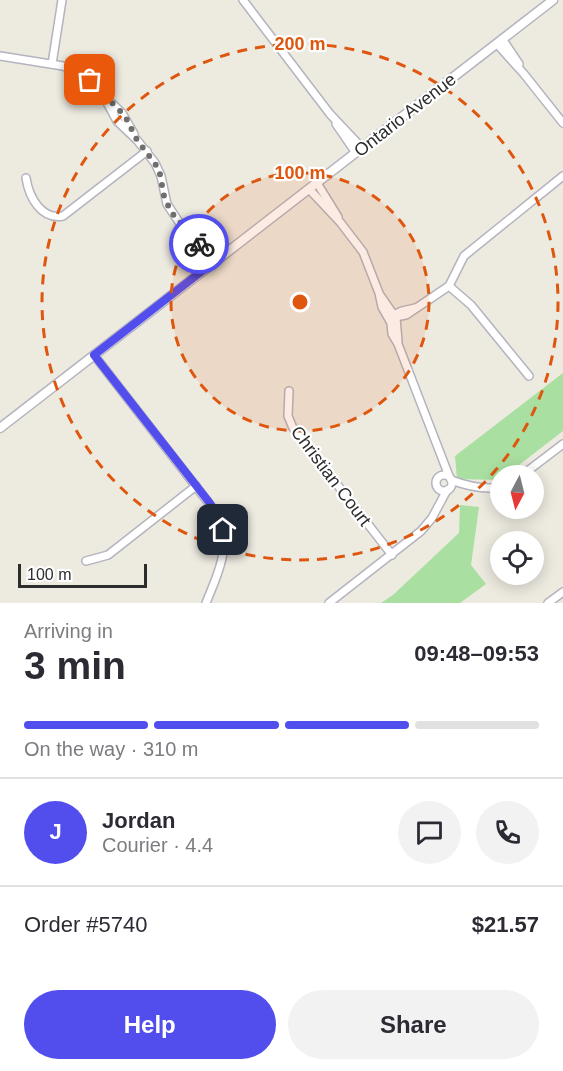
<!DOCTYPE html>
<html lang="en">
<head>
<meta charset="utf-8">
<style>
  :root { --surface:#fff; --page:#f2f2f3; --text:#2b2b33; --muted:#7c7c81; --line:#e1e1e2; --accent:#524ded }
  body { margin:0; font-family:Helvetica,sans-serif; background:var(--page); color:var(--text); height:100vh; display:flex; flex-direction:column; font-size:22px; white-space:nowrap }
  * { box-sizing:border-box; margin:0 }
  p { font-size:20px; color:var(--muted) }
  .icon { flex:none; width:33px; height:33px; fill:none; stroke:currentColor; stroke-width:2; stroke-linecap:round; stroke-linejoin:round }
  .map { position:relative; height:603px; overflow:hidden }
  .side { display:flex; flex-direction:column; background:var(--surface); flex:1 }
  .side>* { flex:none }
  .needle { width:39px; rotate:187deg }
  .controls { position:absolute; left:490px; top:465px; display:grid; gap:12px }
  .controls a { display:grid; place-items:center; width:54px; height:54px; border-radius:50%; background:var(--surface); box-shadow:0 3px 15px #0003; font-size:30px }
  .scale { position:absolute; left:18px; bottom:15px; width:129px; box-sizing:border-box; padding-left:6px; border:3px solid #2d2d2d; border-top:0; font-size:16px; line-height:21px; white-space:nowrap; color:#2d2d2d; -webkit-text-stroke:4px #fff; paint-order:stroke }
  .pin { position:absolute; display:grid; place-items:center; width:51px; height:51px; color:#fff; margin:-26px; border-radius:12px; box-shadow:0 3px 9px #0006 }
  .courier { position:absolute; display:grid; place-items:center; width:60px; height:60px; margin:-30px; border:4px solid #524ded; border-radius:50%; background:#fff; color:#222; box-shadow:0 2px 8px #0007 }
  .overview em { font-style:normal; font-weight:700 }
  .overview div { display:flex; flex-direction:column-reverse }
  .overview { display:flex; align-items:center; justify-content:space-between; height:102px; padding:0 24px }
  h1 { font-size:39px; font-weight:700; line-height:45px }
  .bar { display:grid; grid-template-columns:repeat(4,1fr); gap:9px 6px; align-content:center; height:72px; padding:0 24px }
  .bar i { height:8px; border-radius:4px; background:var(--line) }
  .bar .active { background:var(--accent) }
  .bar p { grid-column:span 4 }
  .line { display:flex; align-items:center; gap:15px; padding:0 24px; border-top:2px solid var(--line) }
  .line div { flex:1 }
  .round { display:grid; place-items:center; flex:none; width:63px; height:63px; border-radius:32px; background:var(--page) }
  .cta { display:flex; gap:12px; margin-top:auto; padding:12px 24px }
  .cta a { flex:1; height:69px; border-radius:36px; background:var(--accent); color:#fff; font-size:24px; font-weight:700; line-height:69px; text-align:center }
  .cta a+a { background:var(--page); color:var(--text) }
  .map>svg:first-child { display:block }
  .green { fill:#a9dfa1 }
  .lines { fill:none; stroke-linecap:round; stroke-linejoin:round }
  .minor-casing { stroke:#b4b3bf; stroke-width:10 }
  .tertiary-casing { stroke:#b4b3bf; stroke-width:11 }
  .minor { stroke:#fff; stroke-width:7 }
  .tertiary { stroke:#fff; stroke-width:8 }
  .done { stroke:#706f6c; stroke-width:6; stroke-dasharray:0 10.8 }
  .route { stroke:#524ded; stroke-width:8 }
  .ring { fill:none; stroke:#df570e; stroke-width:3; stroke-dasharray:10 8 }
  .labels { text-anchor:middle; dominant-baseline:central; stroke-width:4.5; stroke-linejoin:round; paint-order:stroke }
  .street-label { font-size:18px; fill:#2d2d2d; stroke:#fff }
  .centre { fill:#df570e; stroke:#fff; stroke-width:3 }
  .ring-label { font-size:18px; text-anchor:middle; font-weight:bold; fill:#df570e; stroke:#fff; stroke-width:4.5; stroke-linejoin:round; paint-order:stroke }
</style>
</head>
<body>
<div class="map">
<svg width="563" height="603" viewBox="0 0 563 603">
  <rect width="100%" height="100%" fill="#edeae0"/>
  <g class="green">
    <path d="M563,373V431L506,475L501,476L500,480L457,479L455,456Z"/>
    <path d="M460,505L479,507L471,565L486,584L460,603H381L393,595L459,533Z"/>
  </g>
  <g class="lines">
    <g class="minor-casing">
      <g id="minor">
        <path d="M243,0L330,114L362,148"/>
        <path d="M503,40L519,64"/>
        <path d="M497,44L524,74L563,123"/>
        <path d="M0,56L63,66L83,75L122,113L134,134"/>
        <path d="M52,64L62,0"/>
        <path d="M104,97L117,121L137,140L155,163L161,176L167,204L208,266"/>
        <path d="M336,124L356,153"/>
        <path d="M26,178C29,197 41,220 63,216L147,151"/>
        <path d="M317,183L338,217"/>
        <path d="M309,189L340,222L363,252L379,293L382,307L391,323L392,334L398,344L449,476"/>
        <path d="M192,236L215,261"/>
        <path d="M449,286L464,256L563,176"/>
        <path d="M380,295L396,318L398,341"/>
        <path d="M391,316L402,311L415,308"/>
        <path d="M389,318L406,315L449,286L471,305L529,376"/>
        <path d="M94,355L215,511C232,548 220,568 206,603"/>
        <path d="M289,391L288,416L293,428L392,555"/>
        <circle cx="444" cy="483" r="8"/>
        <path d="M521,476L563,444"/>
        <path d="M451,480C467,486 484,490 501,487"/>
        <path d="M86,561L108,555L196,486"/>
        <path d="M329,603L421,531L432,518L447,490"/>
        <path d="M548,603L563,592"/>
      </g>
    </g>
    <g class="tertiary-casing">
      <path id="tertiary" d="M0,428L553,0"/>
    </g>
    <use href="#minor" class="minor"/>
    <use href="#tertiary" class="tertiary"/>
  </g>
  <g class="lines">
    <path class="done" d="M90,80L125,116L137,140L159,169L164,196L171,212L199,244"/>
    <path class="route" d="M199,244L215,261L94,355L209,502L215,511L223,530"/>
  </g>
  <circle cx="300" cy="302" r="129" fill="#df570e" fill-opacity=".12"/>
  <g class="ring">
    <circle cx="300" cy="302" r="129"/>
    <circle cx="300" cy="302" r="258"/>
  </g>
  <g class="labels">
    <g class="street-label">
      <text transform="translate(405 115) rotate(-38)">Ontario Avenue</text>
      <text transform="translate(331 476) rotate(53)">Christian Court</text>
    </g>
  </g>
  <circle cx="300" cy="302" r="9" class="centre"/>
  <g class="ring-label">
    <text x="300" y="50">200 m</text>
    <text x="300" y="179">100 m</text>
  </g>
</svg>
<div class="controls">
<a><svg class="needle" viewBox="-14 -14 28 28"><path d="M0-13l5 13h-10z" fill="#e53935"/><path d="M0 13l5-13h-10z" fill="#7c7c81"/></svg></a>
<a><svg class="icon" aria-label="locate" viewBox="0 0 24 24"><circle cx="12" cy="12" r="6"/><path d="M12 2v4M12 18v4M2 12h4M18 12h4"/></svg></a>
</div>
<div class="scale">100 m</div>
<div class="pin" style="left:90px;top:80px;background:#ea580c"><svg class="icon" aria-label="bag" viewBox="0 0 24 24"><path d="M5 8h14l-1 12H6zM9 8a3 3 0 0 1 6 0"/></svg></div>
<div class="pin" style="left:223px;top:530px;background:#1f2937"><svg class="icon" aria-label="home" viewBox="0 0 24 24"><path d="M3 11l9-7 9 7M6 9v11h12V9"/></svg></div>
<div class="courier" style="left:199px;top:244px"><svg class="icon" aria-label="bike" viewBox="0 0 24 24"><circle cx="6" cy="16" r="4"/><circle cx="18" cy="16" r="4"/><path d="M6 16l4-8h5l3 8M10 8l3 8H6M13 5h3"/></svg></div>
</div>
<section class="side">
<div class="overview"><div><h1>3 min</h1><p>Arriving in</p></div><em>09:48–09:53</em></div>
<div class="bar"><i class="active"></i><i class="active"></i><i class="active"></i><i></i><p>On the way · 310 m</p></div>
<div class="line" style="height:108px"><b class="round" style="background:var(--accent);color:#fff">J</b><div><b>Jordan</b><p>Courier · 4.4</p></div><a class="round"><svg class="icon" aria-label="chat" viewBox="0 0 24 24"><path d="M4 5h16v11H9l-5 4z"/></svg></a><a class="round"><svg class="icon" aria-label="phone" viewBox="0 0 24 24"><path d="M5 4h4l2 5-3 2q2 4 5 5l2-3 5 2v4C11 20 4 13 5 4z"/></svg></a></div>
<div class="line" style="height:78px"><div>Order #5740</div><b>$21.57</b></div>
<div class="cta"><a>Help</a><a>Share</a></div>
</section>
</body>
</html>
